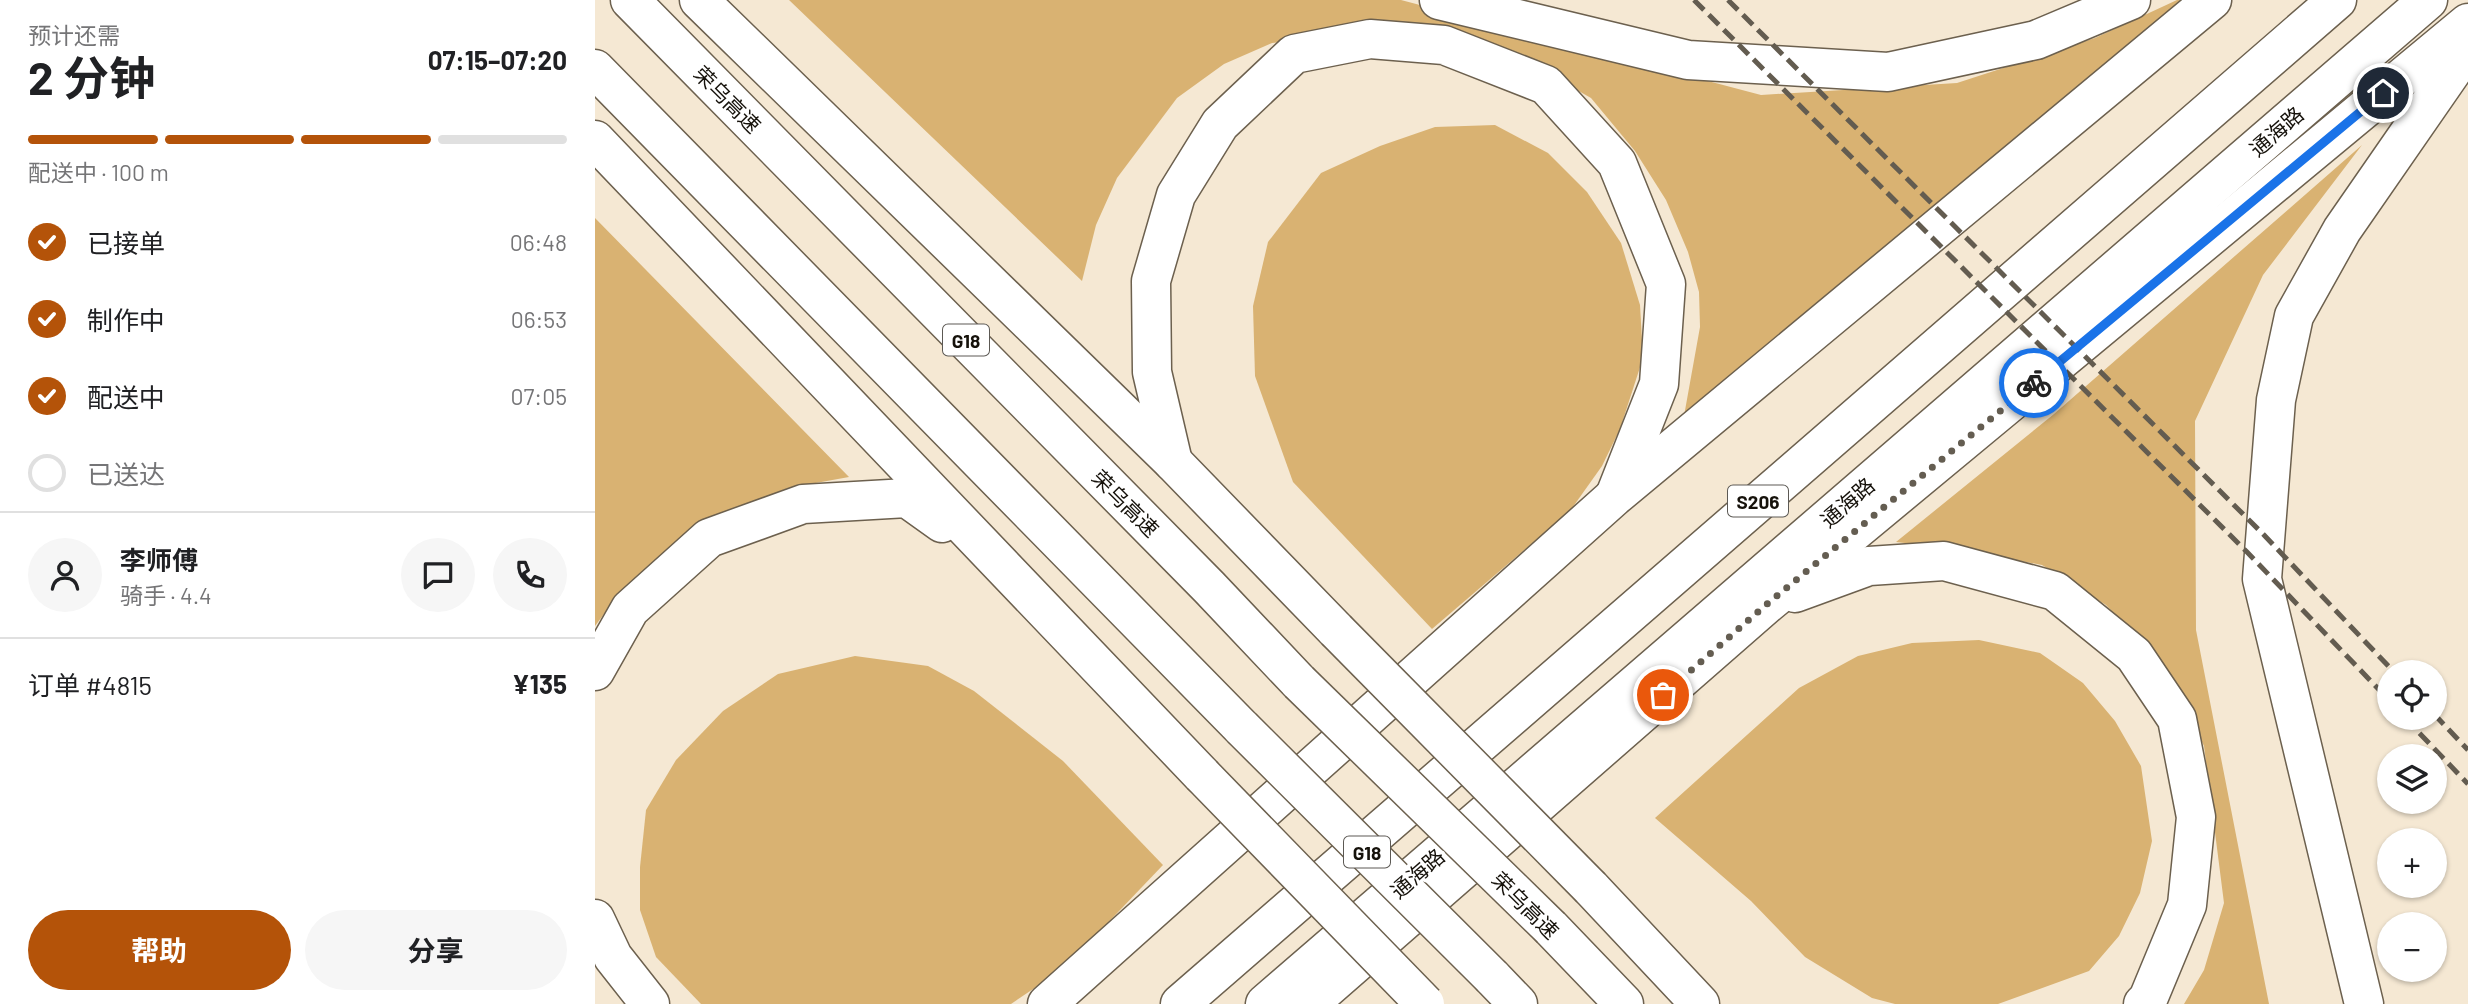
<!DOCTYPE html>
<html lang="zh">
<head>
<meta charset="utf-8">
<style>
  :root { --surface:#fff; --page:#f6f6f6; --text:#202124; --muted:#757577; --line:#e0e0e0; --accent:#b45309 }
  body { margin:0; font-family:Barlow,"Noto Sans SC",sans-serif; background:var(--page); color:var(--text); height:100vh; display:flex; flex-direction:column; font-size:26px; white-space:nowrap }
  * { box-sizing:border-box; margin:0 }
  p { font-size:23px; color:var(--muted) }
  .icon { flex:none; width:38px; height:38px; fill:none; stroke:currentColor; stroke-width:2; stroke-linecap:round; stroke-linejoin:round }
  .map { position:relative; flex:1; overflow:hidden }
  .drawer { display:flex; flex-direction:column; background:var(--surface); width:595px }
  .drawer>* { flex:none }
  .tools { position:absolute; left:1782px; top:660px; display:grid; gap:14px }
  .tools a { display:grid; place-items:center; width:70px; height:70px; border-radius:50%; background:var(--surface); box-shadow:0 2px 5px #0004; font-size:35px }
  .pin { position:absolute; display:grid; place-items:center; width:60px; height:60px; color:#fff; margin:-30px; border:4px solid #fff; border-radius:50%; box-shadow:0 2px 7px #0007 }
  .courier { position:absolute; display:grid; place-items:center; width:70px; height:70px; margin:-35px; border:5px solid #1a73e8; border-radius:50%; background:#fff; color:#222; box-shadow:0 2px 9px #0007 }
  .headline em { font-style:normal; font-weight:700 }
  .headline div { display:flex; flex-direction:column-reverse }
  .headline { display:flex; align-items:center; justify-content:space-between; height:119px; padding:0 28px }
  h1 { font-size:46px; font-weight:700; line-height:52px }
  .bar { display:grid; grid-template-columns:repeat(4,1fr); gap:10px 7px; align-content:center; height:84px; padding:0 28px }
  .bar i { height:9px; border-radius:5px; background:var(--line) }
  .bar .active { background:var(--accent) }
  .bar p { grid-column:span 4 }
  .line { display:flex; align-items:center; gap:18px; padding:0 28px; border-top:2px solid var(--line) }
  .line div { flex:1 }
  .round { display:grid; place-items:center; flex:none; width:74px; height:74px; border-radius:37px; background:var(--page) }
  ol { padding:0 28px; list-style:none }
  li { display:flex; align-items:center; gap:21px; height:77px }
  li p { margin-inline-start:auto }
  li .icon { padding:7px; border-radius:50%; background:var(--accent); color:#fff; stroke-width:4 }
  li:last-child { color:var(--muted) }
  li i { width:38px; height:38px; border:4px solid var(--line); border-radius:50% }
  .cta { display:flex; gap:14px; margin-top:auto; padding:14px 28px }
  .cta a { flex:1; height:80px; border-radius:42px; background:var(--accent); color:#fff; font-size:28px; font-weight:700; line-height:80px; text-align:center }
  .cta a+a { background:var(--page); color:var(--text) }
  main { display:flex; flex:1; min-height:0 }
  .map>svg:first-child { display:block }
  .forest { fill:#d9b272 }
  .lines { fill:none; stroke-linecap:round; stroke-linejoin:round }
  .major-casing { stroke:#6c604e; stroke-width:41 }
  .highway-casing { stroke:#6c604e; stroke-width:41 }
  .major { stroke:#fff; stroke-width:38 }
  .highway { stroke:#fff; stroke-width:38 }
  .rail { stroke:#635c50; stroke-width:5; stroke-dasharray:14 7; stroke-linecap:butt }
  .highway-bridge-casing { stroke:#6c604e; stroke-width:41; stroke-linecap:butt }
  .highway-bridge { stroke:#fff; stroke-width:38 }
  .done { stroke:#645d51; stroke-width:7; stroke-dasharray:0 12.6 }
  .route { stroke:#1a73e8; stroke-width:9 }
  .labels { text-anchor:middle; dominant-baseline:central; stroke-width:7; stroke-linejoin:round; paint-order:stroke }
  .shield { fill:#fff; stroke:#5c5954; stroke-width:2 }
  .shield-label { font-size:19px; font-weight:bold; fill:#16120b }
  .street-label { font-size:21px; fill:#16120b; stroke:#fff }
</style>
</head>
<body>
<main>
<section class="drawer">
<div class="headline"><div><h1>2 分钟</h1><p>预计还需</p></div><em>07:15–07:20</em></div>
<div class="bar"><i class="active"></i><i class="active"></i><i class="active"></i><i></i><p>配送中 · 100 m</p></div>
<ol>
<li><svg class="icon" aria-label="check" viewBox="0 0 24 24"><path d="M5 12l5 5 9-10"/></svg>已接单<p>06:48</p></li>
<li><svg class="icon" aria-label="check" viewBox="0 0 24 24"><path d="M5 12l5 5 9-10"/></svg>制作中<p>06:53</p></li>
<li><svg class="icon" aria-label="check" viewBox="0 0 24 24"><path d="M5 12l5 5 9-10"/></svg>配送中<p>07:05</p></li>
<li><i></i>已送达</li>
</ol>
<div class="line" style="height:126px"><a class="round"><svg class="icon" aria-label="person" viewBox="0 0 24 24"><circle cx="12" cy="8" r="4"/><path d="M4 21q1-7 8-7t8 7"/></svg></a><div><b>李师傅</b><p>骑手 · 4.4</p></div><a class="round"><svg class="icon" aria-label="chat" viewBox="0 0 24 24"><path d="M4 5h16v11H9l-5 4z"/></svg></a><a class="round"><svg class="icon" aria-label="phone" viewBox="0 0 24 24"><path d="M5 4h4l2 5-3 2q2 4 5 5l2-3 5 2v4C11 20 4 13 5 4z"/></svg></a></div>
<div class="line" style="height:91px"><div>订单 #4815</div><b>¥135</b></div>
<div class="cta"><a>帮助</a><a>分享</a></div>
</section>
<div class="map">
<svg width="1873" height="1004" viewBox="0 0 1873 1004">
  <rect width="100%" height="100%" fill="#f5e8d3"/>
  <g class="forest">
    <path d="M194,0H806L1166,95L1362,83L1500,38L1582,0H1589L1089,416L1105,327L1104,292L1093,252L1071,200L1040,151L996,98L952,73L798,30L677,43L629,64L582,98L522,178L501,225L487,281Z"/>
    <path d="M900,125L953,153L992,192L1026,243L1045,305L1048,358L1025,429L1007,466L975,511L837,629L698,482L660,376L658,306L673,242L726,173L785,146L840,127Z"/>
    <path d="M1767,145L1668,275L1600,421L1601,630L1674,1004H1589L1609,970L1629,903L1609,746L1572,670L1511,605L1447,565L1363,549L1301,542L1459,414Z"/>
    <path d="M0,218L254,477L193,488L134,512L24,594L0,626Z"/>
    <path d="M1384,640L1445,653L1488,683L1520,721L1546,766L1557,841L1545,893L1524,936L1494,971L1403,1004H1300L1277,998L1210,957L1156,901L1060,818L1204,688L1263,656L1317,643Z"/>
    <path d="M260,656L333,666L379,691L468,761L568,865L505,931L453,979L416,1004H106L61,957L45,910V867L51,810L81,760L128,711L183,674Z"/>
  </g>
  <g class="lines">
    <g class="major-casing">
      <g id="major">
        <path d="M585,1004L1742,0"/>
        <path d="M670,1004L1833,0"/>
      </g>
    </g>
    <g class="highway-casing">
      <g id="highway">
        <path d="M35,0L614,587L704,682"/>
        <path d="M104,0L578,462L741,630"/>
        <path d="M844,0L1093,60L1293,72L1441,40L1536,0"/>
        <path d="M0,69L647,728"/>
        <path d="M0,140L607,775"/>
        <path d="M578,462L557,372L556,281L581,195L625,124L699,54L775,39L849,45L951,85L1022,163L1071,284L1064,384L1021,493"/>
        <path d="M1200,593L1274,566L1349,561L1460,591L1539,655L1582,719L1601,817L1592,905L1553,999L1548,1004"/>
        <path d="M0,671L35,609L114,538L208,504L312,498L347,523"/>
        <path d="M996,888L1105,1004"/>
        <path d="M0,919L18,957L55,1004"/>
        <path d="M956,928L1029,1004"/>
        <path d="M897,977L923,1004"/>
        <path d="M452,1004L1019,497L1617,0"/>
        <path d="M714,1004L1172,604L1873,23"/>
        <path d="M1769,1004L1667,579L1681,400L1699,316L1747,230L1873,48"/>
      </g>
    </g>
    <use href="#major" class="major"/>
    <use href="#highway" class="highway"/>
    <g class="rail">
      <path d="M1099,0L1652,552L1794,700"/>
      <path d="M1133,0L1669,535L1799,672"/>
      <path d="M1839,714L1873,750"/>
      <path d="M1810,718L1873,784"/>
    </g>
    <g class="highway-bridge-casing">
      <g id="highway-bridge">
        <path d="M741,630L996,888"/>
        <path d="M704,682L956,928"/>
        <path d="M647,728L897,977"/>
        <path d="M607,775L830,1004"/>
      </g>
    </g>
    <use href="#highway-bridge" class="highway-bridge"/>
  </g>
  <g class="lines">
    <path class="done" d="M1068,695L1172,604L1439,383"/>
    <path class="route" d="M1439,383L1788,93"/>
  </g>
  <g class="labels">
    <g class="shield">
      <rect x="348" y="324.5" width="46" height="31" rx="5"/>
      <rect x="1133" y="485.5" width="60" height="31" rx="5"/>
      <rect x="749" y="836.5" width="46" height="31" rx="5"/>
    </g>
    <g class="shield-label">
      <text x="371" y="340">G18</text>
      <text x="1163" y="501">S206</text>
      <text x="772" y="852">G18</text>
    </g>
    <g class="street-label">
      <text transform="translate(133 99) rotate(45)">荣乌高速</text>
      <text transform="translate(1681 131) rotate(-41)">通海路</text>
      <text transform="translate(1252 502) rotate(-41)">通海路</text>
      <text transform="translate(531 503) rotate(45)">荣乌高速</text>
      <text transform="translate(822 873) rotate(-41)">通海路</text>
      <text transform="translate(931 905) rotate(45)">荣乌高速</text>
    </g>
  </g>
</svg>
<div class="tools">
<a><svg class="icon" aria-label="locate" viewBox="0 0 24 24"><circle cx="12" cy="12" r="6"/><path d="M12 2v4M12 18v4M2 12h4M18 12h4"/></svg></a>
<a><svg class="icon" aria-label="layers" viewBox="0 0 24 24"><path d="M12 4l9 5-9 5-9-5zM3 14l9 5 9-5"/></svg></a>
<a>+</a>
<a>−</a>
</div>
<div class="pin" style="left:1068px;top:695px;background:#ea580c"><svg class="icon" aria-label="bag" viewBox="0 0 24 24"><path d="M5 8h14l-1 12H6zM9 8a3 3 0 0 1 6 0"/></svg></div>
<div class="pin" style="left:1788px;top:93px;background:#1f2937"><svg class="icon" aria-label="home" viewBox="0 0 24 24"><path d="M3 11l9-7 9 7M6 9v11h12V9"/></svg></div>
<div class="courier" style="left:1439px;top:383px"><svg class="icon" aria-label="bike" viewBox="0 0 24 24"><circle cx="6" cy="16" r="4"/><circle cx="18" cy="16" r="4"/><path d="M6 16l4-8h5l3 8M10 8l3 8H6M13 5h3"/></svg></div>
</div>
</main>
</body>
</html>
